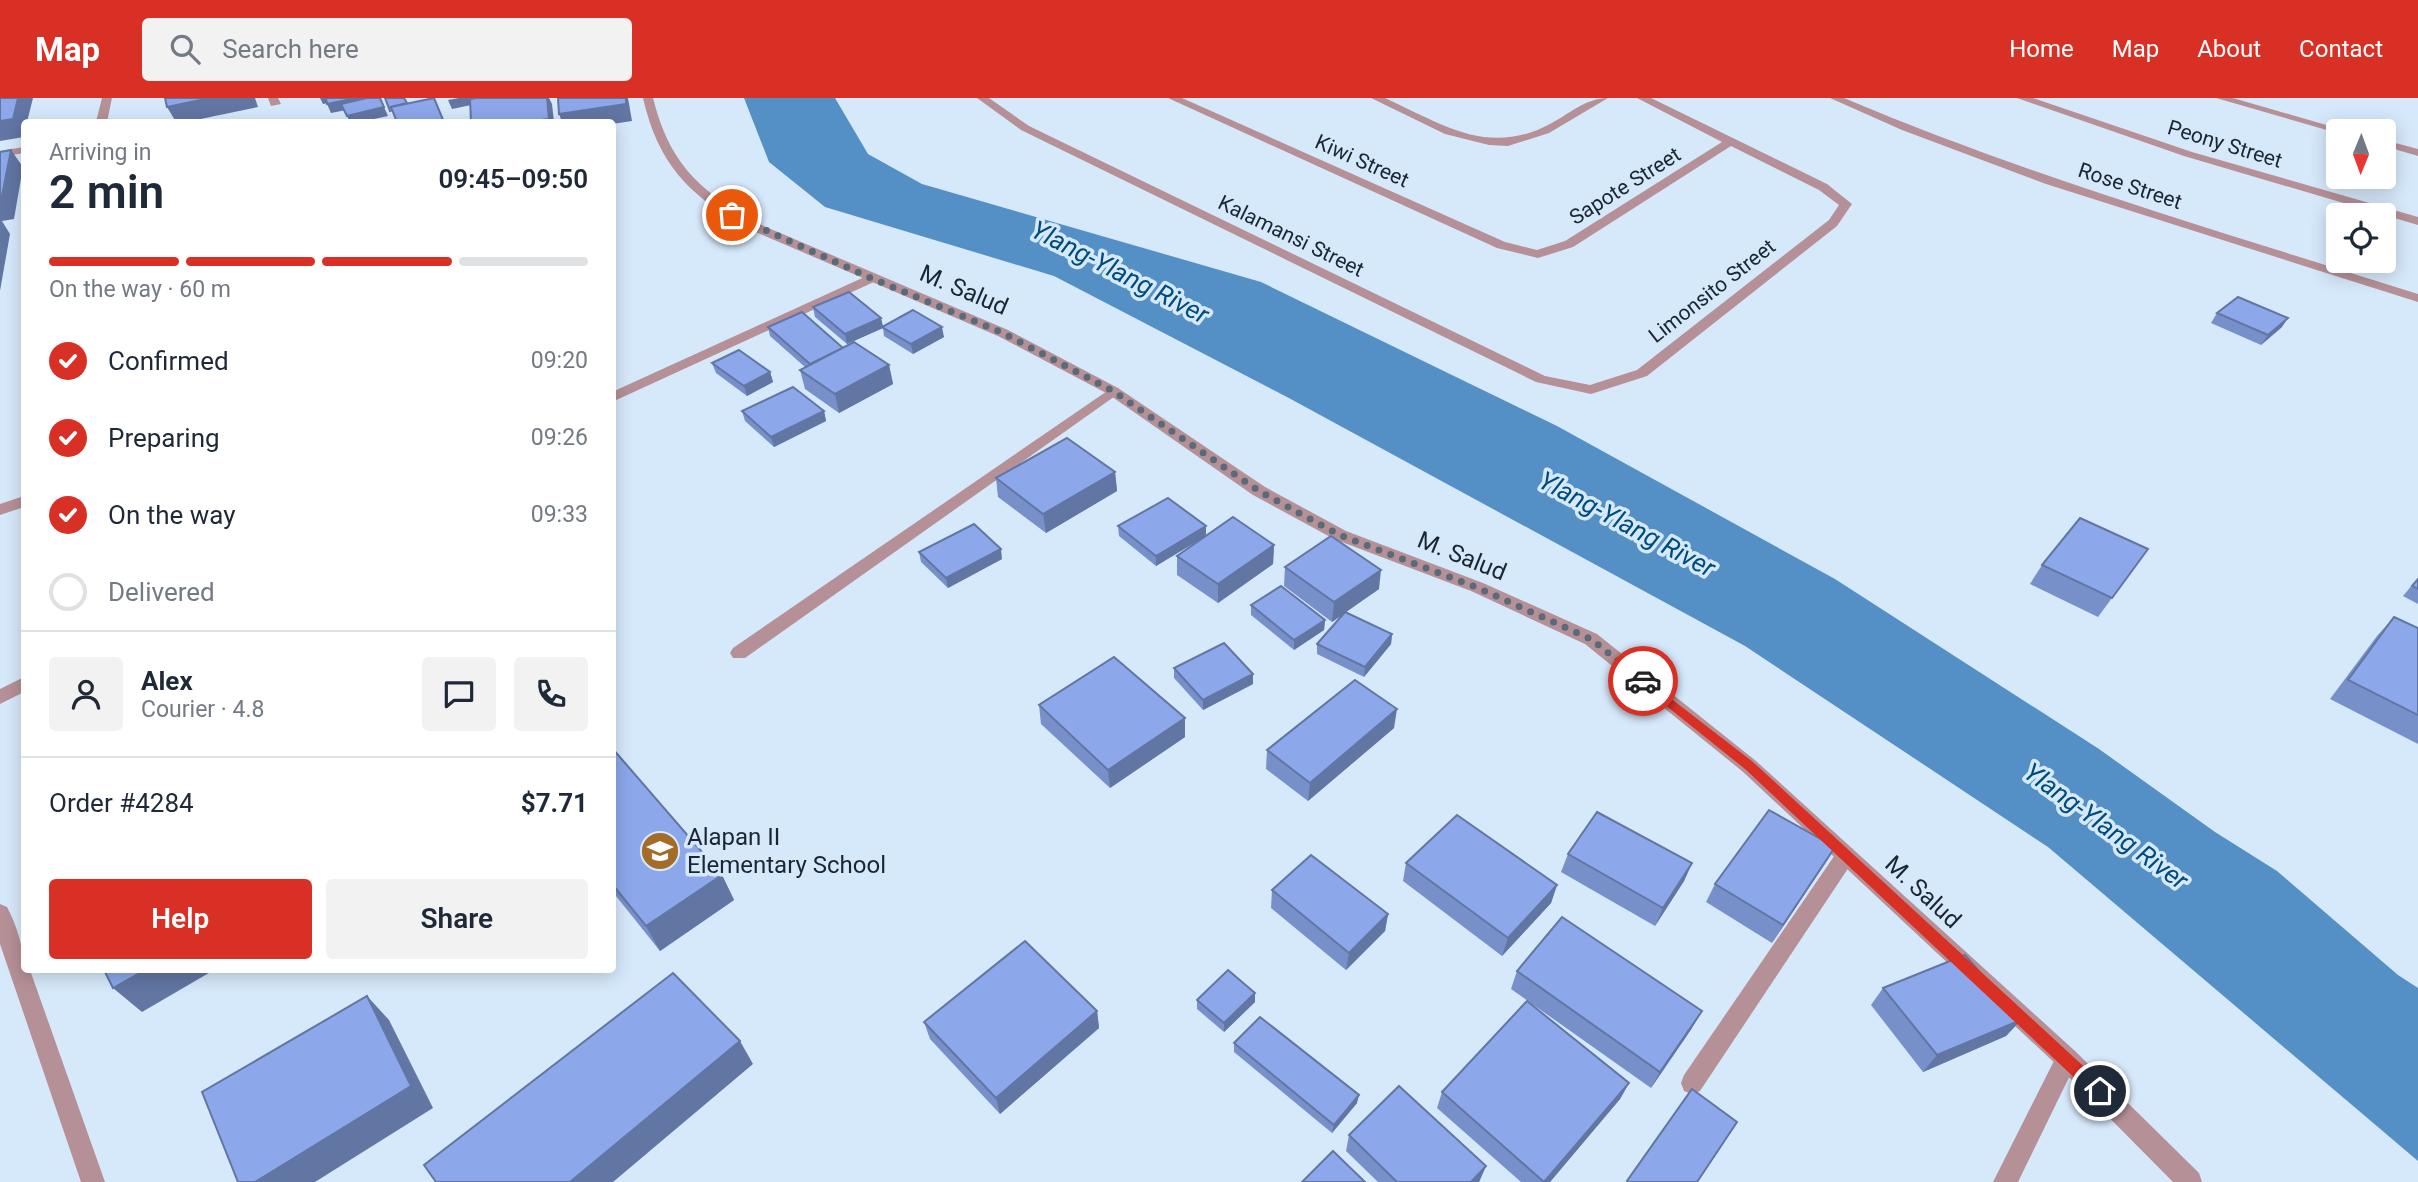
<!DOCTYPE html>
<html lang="en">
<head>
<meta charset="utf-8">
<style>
  :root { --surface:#fff; --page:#f2f2f3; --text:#1f2937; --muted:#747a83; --line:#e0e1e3; --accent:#d93025 }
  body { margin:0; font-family:Roboto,sans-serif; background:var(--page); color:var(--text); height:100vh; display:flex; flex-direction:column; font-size:26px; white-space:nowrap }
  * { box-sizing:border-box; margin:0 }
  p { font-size:23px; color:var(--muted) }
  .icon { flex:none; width:38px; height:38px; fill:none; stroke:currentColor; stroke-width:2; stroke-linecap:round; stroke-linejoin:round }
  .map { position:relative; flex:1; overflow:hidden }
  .details { position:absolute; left:21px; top:21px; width:595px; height:854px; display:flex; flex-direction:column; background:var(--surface); border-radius:7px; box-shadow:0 4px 18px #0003 }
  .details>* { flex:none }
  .needle { width:46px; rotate:181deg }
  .buttons { position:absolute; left:2326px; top:21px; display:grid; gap:14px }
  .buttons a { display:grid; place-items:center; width:70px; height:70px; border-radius:7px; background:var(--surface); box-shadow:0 4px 18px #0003; font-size:35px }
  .pin { position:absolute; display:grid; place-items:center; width:60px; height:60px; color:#fff; margin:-30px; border:4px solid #fff; border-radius:50%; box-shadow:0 2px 7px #0007 }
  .courier { position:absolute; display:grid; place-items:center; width:70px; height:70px; margin:-35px; border:5px solid #d93025; border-radius:50%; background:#fff; color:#222; box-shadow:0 2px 9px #0007 }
  .headline em { font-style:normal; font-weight:600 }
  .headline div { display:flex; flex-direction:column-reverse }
  .headline { display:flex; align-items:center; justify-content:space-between; height:119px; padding:0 28px }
  h1 { font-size:46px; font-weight:600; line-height:52px }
  .bar { display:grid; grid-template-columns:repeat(4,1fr); gap:10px 7px; align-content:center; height:84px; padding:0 28px }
  .bar i { height:9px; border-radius:5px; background:var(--line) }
  .bar .selected { background:var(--accent) }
  .bar p { grid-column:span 4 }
  .line { display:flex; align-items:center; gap:18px; padding:0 28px; border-top:2px solid var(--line) }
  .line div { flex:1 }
  .round { display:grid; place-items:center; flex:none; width:74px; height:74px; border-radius:7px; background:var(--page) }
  ol { padding:0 28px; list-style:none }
  li { display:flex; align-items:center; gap:21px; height:77px }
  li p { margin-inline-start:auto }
  li .icon { padding:7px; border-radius:50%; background:var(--accent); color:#fff; stroke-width:4 }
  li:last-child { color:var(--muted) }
  li i { width:38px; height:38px; border:4px solid var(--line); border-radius:50% }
  .primary-button { display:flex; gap:14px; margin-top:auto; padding:14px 28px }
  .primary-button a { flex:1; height:80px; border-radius:7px; background:var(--accent); color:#fff; font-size:28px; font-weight:600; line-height:80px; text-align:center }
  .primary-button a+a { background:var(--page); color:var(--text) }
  header { display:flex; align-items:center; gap:42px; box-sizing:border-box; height:98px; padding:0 35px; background:var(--accent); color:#fff }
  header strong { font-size:33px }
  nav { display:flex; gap:38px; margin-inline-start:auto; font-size:24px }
  .search { width:490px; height:63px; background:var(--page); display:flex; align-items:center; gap:18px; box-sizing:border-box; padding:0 24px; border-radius:7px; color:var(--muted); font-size:26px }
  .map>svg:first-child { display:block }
  .water { fill:#5490c5 }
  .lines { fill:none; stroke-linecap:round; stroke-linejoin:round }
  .service { fill:#b69097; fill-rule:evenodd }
  .minor { fill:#b69097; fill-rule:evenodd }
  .tertiary { fill:#b69097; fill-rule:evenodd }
  .wall { fill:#7890ca }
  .shaded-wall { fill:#6276a4 }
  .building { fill:#8ca8eb; stroke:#6276a4; stroke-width:2 }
  .route { fill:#d93025 }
  .done { stroke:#5c6a78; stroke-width:7; stroke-dasharray:0 12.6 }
  .labels { text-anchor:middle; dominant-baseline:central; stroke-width:7; stroke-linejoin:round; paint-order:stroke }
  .far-street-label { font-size:21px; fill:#1a2631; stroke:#d6e9fb }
  .street-label { font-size:24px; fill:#1a2631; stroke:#d6e9fb }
  .poi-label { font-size:24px; fill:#1a2631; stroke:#d6e9fb; text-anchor:start }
  .water-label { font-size:26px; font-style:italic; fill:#004b7d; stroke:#d6e9fb }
</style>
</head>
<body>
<header>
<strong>Map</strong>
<div class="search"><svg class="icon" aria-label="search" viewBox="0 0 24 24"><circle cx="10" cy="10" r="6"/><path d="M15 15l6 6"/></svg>Search here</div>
<nav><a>Home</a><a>Map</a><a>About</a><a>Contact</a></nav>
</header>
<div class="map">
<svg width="2418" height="1084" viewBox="0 0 2418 1084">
  <rect width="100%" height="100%" fill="#d6e9fb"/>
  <path class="water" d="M744,0H835L868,56L922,86L1261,184L1557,328L1835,481L2099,651L2215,734L2277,773L2398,877L2418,890V1063L2048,749L1745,548L1287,299L1054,178L825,109L769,64Z"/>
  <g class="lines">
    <path class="service" d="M1113,289L1118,290L1120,293L1118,296L745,560H733L730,555L733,550Z"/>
    <g class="minor">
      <path d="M102,0H112L107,24H96Z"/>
      <path d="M268,0H278L281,6L271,8Z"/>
      <path d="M977,0H989L1029,28L1545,278L1590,287L1637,272L1829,122L1839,107L1819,92L1731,48L1573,149L1538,160L1497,150L1168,0H1182L1505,144L1537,152L1565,143L1722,44L1637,0H1651L1827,86L1852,106L1837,128L1647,278L1591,296L1536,284L1021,32Z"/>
      <path d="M1371,0H1385C1442,26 1488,59 1550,26C1569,16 1586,0 1608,0L1549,35L1508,48L1489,47L1445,36Z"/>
      <path d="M1830,0H1844C2031,79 2225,135 2418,196V204L2046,86L1902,32Z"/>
      <path d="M2017,0H2033L2192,54L2418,119V127L2184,58Z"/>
      <path d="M2216,0H2233L2347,33L2337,35Z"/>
      <path d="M2384,42L2418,51V58L2384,48Z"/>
      <path d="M24,49V55L0,59V53Z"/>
      <path d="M871,176L876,177V183L612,304V294Z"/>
      <path d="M24,398V409L0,417V406Z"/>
      <path d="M24,579V594L0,606V591Z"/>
      <path d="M1846,749L1853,751L1856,757L1853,763L1700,993L1692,996L1684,993L1681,985L1684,977L1839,751Z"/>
      <path d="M0,806L7,809C17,828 24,850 24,872H30L105,1084H81L0,846Z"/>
      <path d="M2067,950L2075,953L2078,961L2018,1084H1993L2059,953Z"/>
    </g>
    <path class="tertiary" d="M643,0H653C669,64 697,90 752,123L1008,232L1118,290L1265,389L1346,433L1483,485L1597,536L1756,663L2075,953L2199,1075L2202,1084H2173L2059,969L1742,673L1585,546L1471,493L1334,441L1253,397L1108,296L998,238L744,129C687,95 658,65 643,0Z"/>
  </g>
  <g class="wall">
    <path d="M813,209L881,220L883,228L944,239L913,256L884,238L883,230L847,246L815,219Z"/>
    <path d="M2217,215L2282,229L2261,247L2211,225Z"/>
    <path d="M768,229L843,250L889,267L893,286L839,315L805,291L800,272L805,269L770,238Z"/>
    <path d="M712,265L770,274L773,284L747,298L716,275Z"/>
    <path d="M742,313H824L826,323L774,349L745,323Z"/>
    <path d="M1115,374L1117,393L1046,435L998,399L996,380Z"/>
    <path d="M1118,428H1206V438L1274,447L1273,466L1218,505L1177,477V458L1205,438L1156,468L1119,438Z"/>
    <path d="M2148,451L2098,519L2030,486L2042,467Z"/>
    <path d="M919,454L1002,461L948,490L921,464Z"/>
    <path d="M1285,469L1379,491L1345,514L1392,536L1391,546L1364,579L1317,556V546L1345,515L1332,524L1284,488Z"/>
    <path d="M2418,480V506L2403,498Z"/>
    <path d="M1251,507L1325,522L1324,532L1294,552L1251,517Z"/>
    <path d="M2394,519L2418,530V646L2330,601L2377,538Z"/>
    <path d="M1174,570L1253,586L1203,612L1174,580Z"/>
    <path d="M1039,607L1185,639L1110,690L1041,626Z"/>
    <path d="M1394,630L1308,703L1266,671L1267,652Z"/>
    <path d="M613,650L722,777L734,802L660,853L612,793Z"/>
    <path d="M1835,749L1772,845L1706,804L1715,786Z"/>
    <path d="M1568,756L1692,765L1684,783L1655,828L1561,774Z"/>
    <path d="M1406,765L1557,787L1551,805L1502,858L1403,783Z"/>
    <path d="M1272,792L1388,816L1385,833L1346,872L1271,810Z"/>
    <path d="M1517,873L1692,930L1651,990L1511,891Z"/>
    <path d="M1883,890L2021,922L2006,938L1923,974L1871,907Z"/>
    <path d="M1197,902L1255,904L1224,934L1197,911Z"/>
    <path d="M1097,913L1099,930L1000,1016L930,941L924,924Z"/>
    <path d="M1234,945L1357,1005L1332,1035L1234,954Z"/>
    <path d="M1629,985L1620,1001L1550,1084H1521L1437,1010L1442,994Z"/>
    <path d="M1349,1037L1486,1068L1479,1084H1378L1346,1053Z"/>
  </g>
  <g class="shaded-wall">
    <path d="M18,0H33L27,24H24V39L0,43V23Z"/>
    <path d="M210,0H255L258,9L186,24H176L167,9Z"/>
    <path d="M320,0H366L367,8L331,15L327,6L344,2L323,6Z"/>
    <path d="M459,0H505L452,11L448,2Z"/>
    <path d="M547,0H549L552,6L554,24H524Z"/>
    <path d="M626,0H628L632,23L612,26V24H562L559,16Z"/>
    <path d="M384,9L388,18L360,24H350L347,18Z"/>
    <path d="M11,52L23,69L14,121L2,123L10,136L0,193V103Z"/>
    <path d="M881,220L883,230L847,246L845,236Z"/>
    <path d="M2288,220L2282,229L2261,247L2268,237Z"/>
    <path d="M942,229L944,239L913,256L911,246Z"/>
    <path d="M889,267L893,286L839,315L835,296Z"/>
    <path d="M770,274L773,284L747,298L744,288Z"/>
    <path d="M824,313L826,323L774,349L771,339Z"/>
    <path d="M1115,374L1117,393L1046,435L1043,416Z"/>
    <path d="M1206,428V438L1156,468V458Z"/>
    <path d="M1274,447L1273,466L1218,505V486Z"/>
    <path d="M1001,451L1002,461L948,490L946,480Z"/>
    <path d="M1381,472L1379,491L1332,524L1334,504Z"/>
    <path d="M1325,522L1324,532L1294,552V542Z"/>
    <path d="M1392,536L1391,546L1364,579L1365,569Z"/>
    <path d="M1253,576V586L1203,612V602Z"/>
    <path d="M1397,611L1394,630L1308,703L1310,685Z"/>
    <path d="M1185,620V639L1110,690L1108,672Z"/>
    <path d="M1835,749L1824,767L1772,845L1783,827Z"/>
    <path d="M1692,765L1684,783L1655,828L1663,810Z"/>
    <path d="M722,777L734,802L660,853L646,828Z"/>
    <path d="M1557,787L1551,805L1502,858L1508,840Z"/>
    <path d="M1388,816L1385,833L1346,872L1349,855Z"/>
    <path d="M145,872H214L142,914L113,890Z"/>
    <path d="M1255,895V904L1224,934V925Z"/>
    <path d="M367,898L389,922L433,1010L315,1084H255Z"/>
    <path d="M1097,913L1099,930L1000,1016L996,1000Z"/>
    <path d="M1702,913L1692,930L1651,990L1660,974Z"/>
    <path d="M2021,922L2006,938L1923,974L1937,957Z"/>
    <path d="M740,943L753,966L613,1084H570Z"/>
    <path d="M1629,985L1620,1001L1550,1084H1544Z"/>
    <path d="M1359,997L1357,1005L1332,1035L1334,1027Z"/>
    <path d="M1486,1068L1479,1084H1471Z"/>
  </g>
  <g class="building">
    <path d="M0,0H18L13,21L0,23Z"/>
    <path d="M165,0H210L167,9Z"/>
    <path d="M326,0H357L327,6Z"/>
    <path d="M367,0H380L384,9L347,18L341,6Z"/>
    <path d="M385,0H404L407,5L391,9L393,12L390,13Z"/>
    <path d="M434,0L444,24H397L391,9Z"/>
    <path d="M477,0H547L549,21L524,24H471L470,1Z"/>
    <path d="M558,0H626V6L559,16Z"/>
    <path d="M11,52L1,103H0V54Z"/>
    <path d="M849,194L881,220L845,236L813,209Z"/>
    <path d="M2238,199L2288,220L2268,237L2217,215Z"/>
    <path d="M913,212L942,229L911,246L882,229Z"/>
    <path d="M802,214L843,250L810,266L768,229Z"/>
    <path d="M854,244L889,267L835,296L800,272Z"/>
    <path d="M739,252L770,274L744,288L712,265Z"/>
    <path d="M793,289L824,313L771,339L742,313Z"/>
    <path d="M1067,340L1115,374L1043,416L996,380Z"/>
    <path d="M1168,400L1206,428L1156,458L1118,428Z"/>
    <path d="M1233,419L1274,447L1218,486L1177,458Z"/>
    <path d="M2080,420L2148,451L2112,500L2042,467Z"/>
    <path d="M974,426L1001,451L946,480L919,454Z"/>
    <path d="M1331,438L1381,472L1334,504L1285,469Z"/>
    <path d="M2418,481V491L2412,488Z"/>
    <path d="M1281,488L1325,522L1294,542L1251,507Z"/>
    <path d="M1345,514L1392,536L1365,569L1317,546Z"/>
    <path d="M2394,519L2418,530V617L2348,582Z"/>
    <path d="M1224,545L1253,576L1203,602L1174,570Z"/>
    <path d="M1114,559L1185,620L1108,672L1039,607Z"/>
    <path d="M1355,582L1397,611L1310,685L1267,652Z"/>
    <path d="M612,650L722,777L646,828L612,786Z"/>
    <path d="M1769,712L1835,749L1783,827L1715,786Z"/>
    <path d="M1597,714L1692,765L1663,810L1568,756Z"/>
    <path d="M1457,717L1557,787L1508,840L1406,765Z"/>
    <path d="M1311,757L1388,816L1349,855L1272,792Z"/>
    <path d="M1562,819L1702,913L1660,974L1517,873Z"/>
    <path d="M1025,843L1097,913L996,1000L924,924Z"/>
    <path d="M1965,857L2021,922L1937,957L1883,890Z"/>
    <path d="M104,872H145L113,890Z"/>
    <path d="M1228,872L1255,895L1224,925L1197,902Z"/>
    <path d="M673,875L740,943L570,1084H436L424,1067Z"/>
    <path d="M367,898L411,988L255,1084H238L202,994Z"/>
    <path d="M1527,903L1629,985L1544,1084L1442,994Z"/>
    <path d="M1260,919L1359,997L1334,1027L1234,945Z"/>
    <path d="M1399,988L1486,1068L1471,1084H1397L1349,1037Z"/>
    <path d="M1692,991L1737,1024L1697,1084H1628L1627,1083Z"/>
    <path d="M1333,1053L1365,1084H1302Z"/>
  </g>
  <path class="route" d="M1643,579L1753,664L2105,988L2107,993L2105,998H2094L1745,671L1639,586L1638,583Z"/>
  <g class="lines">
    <path class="done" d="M732,117L871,180L1003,235L1113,293L1259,393L1299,415L1340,437L1476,489L1591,541L1643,583"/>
  </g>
  <defs>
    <g id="school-disc" transform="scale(2.0125)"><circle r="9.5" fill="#a46c29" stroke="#d6e9fb"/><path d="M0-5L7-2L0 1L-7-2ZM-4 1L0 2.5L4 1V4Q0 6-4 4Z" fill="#fff"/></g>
  </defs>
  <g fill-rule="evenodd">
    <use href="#school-disc" x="660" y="753"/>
  </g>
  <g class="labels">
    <g class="far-street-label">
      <text transform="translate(2225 46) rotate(17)">Peony Street</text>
      <text transform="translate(1362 63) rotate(24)">Kiwi Street</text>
      <text transform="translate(1625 88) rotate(-32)">Sapote Street</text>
      <text transform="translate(2130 88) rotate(18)">Rose Street</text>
      <text transform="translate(1291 138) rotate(26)">Kalamansi Street</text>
      <text transform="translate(1712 193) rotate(-38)">Limonsito Street</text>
    </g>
    <g class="street-label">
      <text transform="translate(964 192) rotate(23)">M. Salud</text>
      <text transform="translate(1462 458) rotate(22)">M. Salud</text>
      <text transform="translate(1923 794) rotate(43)">M. Salud</text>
    </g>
    <g class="poi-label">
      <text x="687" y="739">Alapan II<tspan x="687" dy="28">Elementary School</tspan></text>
    </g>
    <g class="water-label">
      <text transform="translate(1120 174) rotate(27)">Ylang-Ylang River</text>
      <text transform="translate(1627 426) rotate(28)">Ylang-Ylang River</text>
      <text transform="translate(2106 728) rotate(36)">Ylang-Ylang River</text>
    </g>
  </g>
</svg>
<div class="buttons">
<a><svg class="needle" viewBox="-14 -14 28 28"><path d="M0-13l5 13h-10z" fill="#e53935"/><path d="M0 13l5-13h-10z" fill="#747a83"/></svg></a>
<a><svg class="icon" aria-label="locate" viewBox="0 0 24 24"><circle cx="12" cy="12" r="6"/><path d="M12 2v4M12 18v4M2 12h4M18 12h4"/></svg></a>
</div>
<div class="pin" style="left:732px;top:117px;background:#ea580c"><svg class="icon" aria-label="bag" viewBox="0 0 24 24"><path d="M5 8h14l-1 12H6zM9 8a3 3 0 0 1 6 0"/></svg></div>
<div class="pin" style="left:2100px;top:993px;background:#1f2937"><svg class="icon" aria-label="home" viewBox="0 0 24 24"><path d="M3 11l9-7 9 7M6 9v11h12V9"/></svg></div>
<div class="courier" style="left:1643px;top:583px"><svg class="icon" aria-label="car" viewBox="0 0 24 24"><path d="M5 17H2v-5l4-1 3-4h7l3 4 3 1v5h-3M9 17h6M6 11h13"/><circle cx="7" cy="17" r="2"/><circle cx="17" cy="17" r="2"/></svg></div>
<section class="details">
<div class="headline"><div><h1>2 min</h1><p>Arriving in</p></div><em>09:45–09:50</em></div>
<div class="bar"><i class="selected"></i><i class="selected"></i><i class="selected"></i><i></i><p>On the way · 60 m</p></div>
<ol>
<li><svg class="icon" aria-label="check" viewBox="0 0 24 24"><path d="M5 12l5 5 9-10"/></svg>Confirmed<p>09:20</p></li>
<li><svg class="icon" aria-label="check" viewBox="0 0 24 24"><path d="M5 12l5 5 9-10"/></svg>Preparing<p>09:26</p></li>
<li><svg class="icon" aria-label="check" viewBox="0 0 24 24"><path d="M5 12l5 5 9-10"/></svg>On the way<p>09:33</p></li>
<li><i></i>Delivered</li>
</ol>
<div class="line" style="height:126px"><a class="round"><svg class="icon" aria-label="person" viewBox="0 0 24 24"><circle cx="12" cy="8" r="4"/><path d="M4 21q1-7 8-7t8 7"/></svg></a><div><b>Alex</b><p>Courier · 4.8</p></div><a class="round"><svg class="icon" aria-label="chat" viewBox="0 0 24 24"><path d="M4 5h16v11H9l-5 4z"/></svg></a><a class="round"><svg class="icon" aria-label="phone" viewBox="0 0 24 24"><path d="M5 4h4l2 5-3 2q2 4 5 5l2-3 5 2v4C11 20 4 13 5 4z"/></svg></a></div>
<div class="line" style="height:91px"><div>Order #4284</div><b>$7.71</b></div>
<div class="primary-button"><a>Help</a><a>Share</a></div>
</section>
</div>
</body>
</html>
